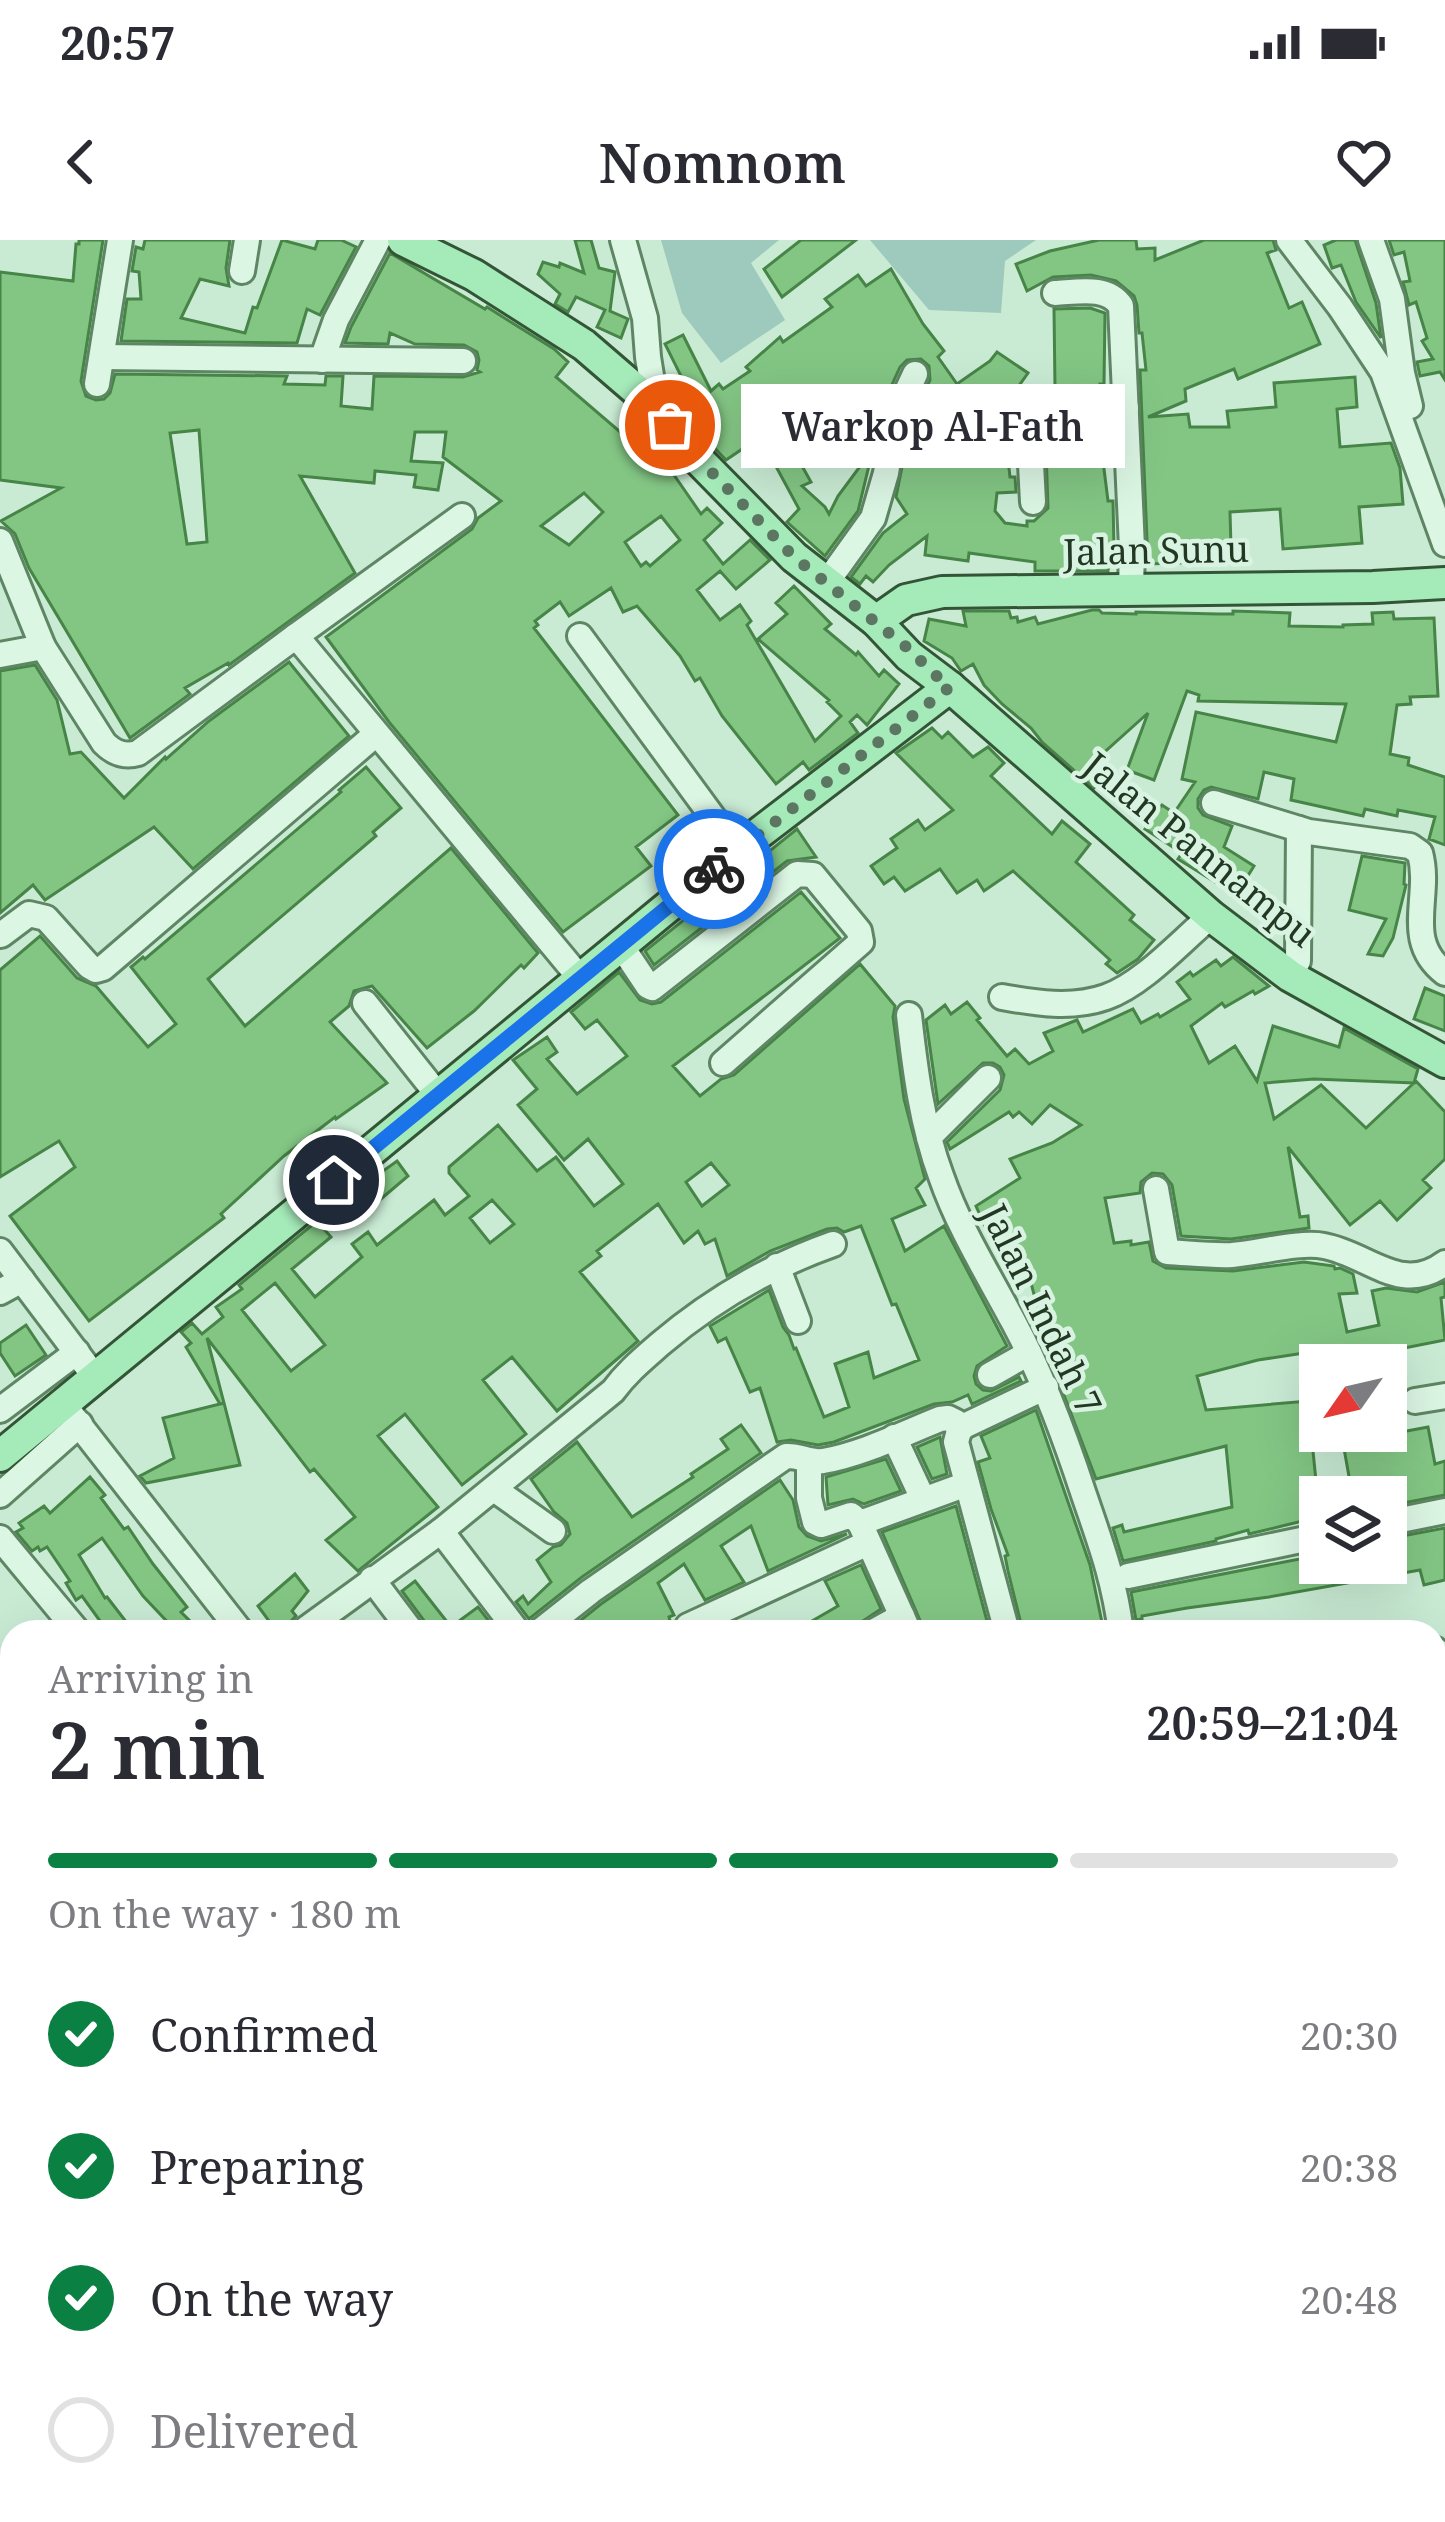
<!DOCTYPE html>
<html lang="en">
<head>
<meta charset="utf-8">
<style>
  :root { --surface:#fff; --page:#f2f2f3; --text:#2b2b33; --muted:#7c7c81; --line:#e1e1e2; --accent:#0b8043 }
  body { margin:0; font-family:"Noto Serif",serif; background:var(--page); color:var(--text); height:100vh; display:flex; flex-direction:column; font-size:45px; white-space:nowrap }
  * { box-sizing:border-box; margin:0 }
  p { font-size:39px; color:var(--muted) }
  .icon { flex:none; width:66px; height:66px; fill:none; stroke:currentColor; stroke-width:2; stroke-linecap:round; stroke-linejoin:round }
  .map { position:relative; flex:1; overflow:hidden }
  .panel { position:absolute; left:0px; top:1380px; width:1446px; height:903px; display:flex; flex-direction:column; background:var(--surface); border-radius:36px 36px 0 0; box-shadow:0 12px 48px #0002 }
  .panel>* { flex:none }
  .needle { width:78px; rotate:236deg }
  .controls { position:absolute; left:1299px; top:1104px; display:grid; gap:24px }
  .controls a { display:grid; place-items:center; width:108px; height:108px; border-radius:0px; background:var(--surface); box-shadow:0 12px 48px #0002; font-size:60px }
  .pin { position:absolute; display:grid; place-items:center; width:102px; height:102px; color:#fff; margin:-51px; border:6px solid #fff; border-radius:50%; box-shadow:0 3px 12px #0007 }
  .courier { position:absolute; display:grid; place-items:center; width:120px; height:120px; margin:-60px; border:9px solid #1a73e8; border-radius:50%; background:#fff; color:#222; box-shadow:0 3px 15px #0007 }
  .bubble { position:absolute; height:84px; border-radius:0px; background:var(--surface); box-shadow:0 12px 48px #0002; font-size:39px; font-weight:600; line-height:84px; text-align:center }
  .overview em { font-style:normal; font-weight:600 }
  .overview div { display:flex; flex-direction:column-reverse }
  .overview { display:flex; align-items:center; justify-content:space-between; height:204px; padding:0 48px }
  h1 { font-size:78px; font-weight:600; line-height:90px }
  .bar { display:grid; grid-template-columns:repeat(4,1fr); gap:18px 12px; align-content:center; height:144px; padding:0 48px }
  .bar i { height:15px; border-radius:9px; background:var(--line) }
  .bar .current { background:var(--accent) }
  .bar p { grid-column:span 4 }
  ol { padding:0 48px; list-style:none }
  li { display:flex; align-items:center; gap:36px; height:132px }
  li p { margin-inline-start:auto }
  li .icon { padding:12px; border-radius:50%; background:var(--accent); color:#fff; stroke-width:4 }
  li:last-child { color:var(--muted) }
  li i { width:66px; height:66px; border:6px solid var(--line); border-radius:50% }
  .status { display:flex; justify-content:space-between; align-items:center; height:84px; padding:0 60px; background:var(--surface); direction:ltr }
  .status svg { height:33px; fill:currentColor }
  header { display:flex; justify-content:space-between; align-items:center; height:156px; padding:0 48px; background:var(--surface); font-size:54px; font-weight:600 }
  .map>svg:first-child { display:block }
  .green { fill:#9ec9bd }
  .building { fill:#83c684; stroke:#478447; stroke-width:3; fill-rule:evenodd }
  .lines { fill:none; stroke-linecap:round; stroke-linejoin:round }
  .minor-casing { stroke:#5f8664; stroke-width:30 }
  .major-casing { stroke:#335535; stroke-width:36 }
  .highway-casing { stroke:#335535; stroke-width:42 }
  .minor { stroke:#dcf6e4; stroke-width:24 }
  .major { stroke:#a5eab9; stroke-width:30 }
  .highway { stroke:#62d274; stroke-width:36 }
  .done { stroke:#5c7761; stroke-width:12; stroke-dasharray:0 21.6 }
  .route { stroke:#1a73e8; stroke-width:15 }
  .labels { text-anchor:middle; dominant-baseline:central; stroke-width:9; stroke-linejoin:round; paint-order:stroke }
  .street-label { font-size:36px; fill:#223823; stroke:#d8f3e1 }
</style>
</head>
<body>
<div class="status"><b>20:57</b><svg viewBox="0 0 49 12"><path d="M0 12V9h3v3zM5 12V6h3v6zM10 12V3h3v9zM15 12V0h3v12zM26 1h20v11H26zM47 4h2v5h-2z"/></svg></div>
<header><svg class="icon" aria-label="back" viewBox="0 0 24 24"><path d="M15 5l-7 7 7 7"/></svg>Nomnom<svg class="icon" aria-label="heart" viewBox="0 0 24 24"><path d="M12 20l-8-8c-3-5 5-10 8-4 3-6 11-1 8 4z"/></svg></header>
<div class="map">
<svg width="1445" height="2282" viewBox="0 0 1445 2282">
  <rect width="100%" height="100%" fill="#c9ebd4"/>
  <g class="green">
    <path d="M661,0H779L751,23L785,80L721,123L682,73Z"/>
    <path d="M870,0H1036L1005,21L1001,73L929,70Z"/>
  </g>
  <g class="building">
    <path d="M79,0H103L81,141L86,156L96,160L104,159L110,153L115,134L287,136L284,144L325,145L326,136H343L341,166L372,169L374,136L463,137L480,132L477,130L479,120L477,112L464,105L415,104L390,93L388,104L345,103L351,87L390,13L485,69L487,67L554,109L568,122L556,137L633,203L636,200L657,227L665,222L701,274L707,268L722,283L704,300L723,324L750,300L770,320L736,349L720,331L697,350L720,380L740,365L751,381L747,385L815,501L841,476L827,462L829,460L758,399L787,374L776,363L794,346L831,384L825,389L856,415L858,412L879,436L884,430L899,444L867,485L857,475L850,482L858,493L809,530L803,522L776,544L722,476L700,438L695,441L680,416L637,366L623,372L611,348L569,376L560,362L535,381L538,385L534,388L678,575L636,607L651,626L563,692L389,482L326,397L472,289L478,278L501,261L443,217L446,192H415L411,221L443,223L438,250L414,247L416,235L375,231L374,243L300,236L355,333L229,425L228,423L185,448L190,454L130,498L29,328L15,294L1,281L61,248L0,240V32L73,41L76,4H79ZM199,190L207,302L187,304L170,193ZM584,253L603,272L569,305L541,286ZM661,276L680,300L650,326L646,322L641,326L625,302Z"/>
    <path d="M145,0H230L226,28L229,46L200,39L181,78L245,93L253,67L257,68L282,0L315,9L318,0H341L356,7L320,75L307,69L297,103L121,101L127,59H141L139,32L132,31L136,7L143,9Z"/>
    <path d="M575,0H591L599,28L615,32L610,71L628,79L621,98L597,87L605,70L576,57L568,72L555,64L560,54L538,34L543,22L559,27L560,23L584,33Z"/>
    <path d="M801,0H856L782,57L764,29Z"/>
    <path d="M1099,0H1136L1137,9L1155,8V20L1204,0H1273L1276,10L1267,13L1289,68L1302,62L1320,104L1238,139L1234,129L1185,149L1186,161L1148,177L1188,174L1190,187H1229L1227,171L1276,167L1274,143L1355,137L1357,167L1337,169L1340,207L1391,203L1400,228L1403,264L1359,267L1362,303L1283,309L1280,269L1230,272L1231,307H1239V321L1148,324L1140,130H1146L1142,93H1139L1137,65L1134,56L1116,41L1091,35L1053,37L1027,51L1016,24L1050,11Z"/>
    <path d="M1336,0H1355L1376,63L1381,98L1356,62L1341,25L1332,28L1324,5Z"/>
    <path d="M1389,0H1445V140L1440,132L1420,136L1417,122L1433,119L1422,101L1427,98L1416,62L1409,65L1403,42L1410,41L1404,12L1394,15Z"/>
    <path d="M891,29L923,84L944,111L938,117L957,144L990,121L997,112L1028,133L1006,164H1012V183L1003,184L1001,148L965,173L1009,228L1010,237H1015L1016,252L997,253L995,271L1005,283L1027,286V281H1034L1048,268L1045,181L1101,183L1102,199H1107L1106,221H1103L1108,261H1113L1114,308H1110L1108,331H1035V322L969,313L968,321L925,315L927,296L889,325L873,342L866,336L860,344L851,337L883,293L907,274L896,257L911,182L930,140L929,126L921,119L907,120L900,127L880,171L873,207L861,214L834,192L842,180L813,153L778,183L811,242L802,246L825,267L829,274L838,256L873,209L858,271L825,316L787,282L799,269L760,197L726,220L707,200L714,195L684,165L689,161L679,149L685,144L665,104L683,95L711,151L719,144L723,149L750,131L746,127L780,97L783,102L832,67L825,59L858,35L866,46Z"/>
    <path d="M1090,68L1105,73L1104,144H1100V150L1055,148L1054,69Z"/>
    <path d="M1092,370H1099L1102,373L1136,374V372L1218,374H1233V371L1290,373L1289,386L1343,387V385L1373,384L1372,373L1393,372L1394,379L1434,378L1438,456L1410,457L1411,464L1397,465L1390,514L1409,518L1408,525L1445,537V605L1429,599L1435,577L1398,570L1397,576L1365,569L1363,576L1291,560L1294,539L1264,532L1258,559L1211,547L1204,550L1198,559V568L1203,575L1232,586L1224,607L1254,626L1236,655L1178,619L1182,613L1145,589L1162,565L1174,573L1195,542L1182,539L1196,472L1336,502L1346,464L1198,461L1199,455L1187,451L1154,540L1127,530L1148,473L1089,526L1103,538L1094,548L1042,502L1031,488L1002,464L984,445L973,424L961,431L952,418L924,401L929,379L966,386L963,371H1009L1011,378L1017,377L1018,382L1035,377L1038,384Z"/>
    <path d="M289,422L349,496L193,629L154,587L45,660L33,645L0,673V431L35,425L57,460L70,514L81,512L124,558L165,517L166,519L209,481Z"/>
    <path d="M932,488L942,498L948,492L973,517L988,507L1004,523L991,536L1052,594L1062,581L1090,604L1076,622L1134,675L1130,680L1154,700L1138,719L1117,733L1106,724L1110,720L1013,631L984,651L977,640L957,653L940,629L905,651L894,637L884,644L871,626L897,608L891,599L918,580L925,590L953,570L896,513Z"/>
    <path d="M366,527L401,568L373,592L376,596L208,739L245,786L451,608L538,713L524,728L521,725L474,771L427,808L372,746L354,751L349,766L330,782L387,843L336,879L335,877L284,916L221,974L224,978L89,1081L10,976L75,927L59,901L0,937V730L40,696L77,738L96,746L148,807L176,784L131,727L143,717L145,719L341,552L339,550Z"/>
    <path d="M797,589L816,617L787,621L654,725L645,711Z"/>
    <path d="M1362,616L1405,623L1404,644L1406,645L1393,698L1383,716L1368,714L1386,679L1349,670Z"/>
    <path d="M801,652L840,698L673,826L700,856L721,839L734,835L860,724L895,766L893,777L904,859L925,939L916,948L925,965L892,979L905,1011L944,986L1007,1106L977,1126L974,1136L976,1144L983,1150L991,1151L1019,1137L1021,1141L972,1164L968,1155L952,1162L934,1164L834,1202L818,1205L791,1200L777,1202L760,1148L750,1152L726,1098L718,1102L710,1086L769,1050L783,1087L789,1095L794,1109L796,1108L824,1177L849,1167L835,1124L868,1112L874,1138L919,1120L896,1064L892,1065L861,986L844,992L837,988L827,989L770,1011L727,1036L715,999L705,1004L698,991L684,1003L658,964L597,1011L601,1016L580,1032L638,1101L557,1171L512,1117L483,1140L526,1194L462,1245L405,1174L378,1196L438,1267L358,1331L326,1300L355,1277L314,1229L310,1232L207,1098L224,1163L221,1164L224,1163L240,1225L146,1243L140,1236L174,1218L163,1178L220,1164L186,1107L191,1103L181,1092L192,1083L202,1094L223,1077L216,1067L242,1049L239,1045L317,981L331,997L292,1029L315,1057L362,1017L352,1004L368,992L377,1005L434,960L445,975L469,956L449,933V927L498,885L537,931L556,917L594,966L623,944L588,899L564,920L518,865L537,849L513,820L547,797L557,812L547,819L577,854L627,816L597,780L585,789L571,772L619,732L640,760L652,764L661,762ZM711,923L729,945L702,966L686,942ZM492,960L514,984L490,1003L470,978ZM275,1043L325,1105L291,1131L242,1070Z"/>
    <path d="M1233,717L1269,746L1255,754L1253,751L1225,767L1222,763L1191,786L1209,823L1235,806L1257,841L1273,786L1339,807L1344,788L1418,829L1414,843L1314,839L1265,843L1274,879L1321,845L1366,888L1416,841L1445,872V919L1423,940L1431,948L1397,980L1380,961L1350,985L1288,907L1300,977L1308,976L1309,988L1231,999L1181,996L1172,945L1163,934L1152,933L1141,942L1140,953L1105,958L1114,1003L1131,1001V1005L1149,1002L1153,1021L1166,1028L1233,1031L1304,1022L1334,1026L1335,1029L1340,1028L1353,1034L1357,1053L1339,1054L1347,1092L1379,1085L1372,1051L1386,1048L1417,1052L1445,1042V1057L1441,1058L1445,1100L1364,1116L1365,1125H1332L1330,1109L1258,1120L1197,1136L1206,1170L1308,1161L1317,1251L1350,1242L1343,1203L1428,1187L1435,1224L1445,1221V1255L1398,1264L1386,1263V1257H1317L1320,1275L1311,1279L1249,1294L1248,1290L1216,1299V1301L1123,1321L1113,1288L1122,1285L1124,1292L1232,1267L1226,1206L1096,1239L1054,1129L1024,1017L1010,1022L992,987L986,989L976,966L1020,938L1010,919L1052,903L1081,885L1050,865L1032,884L1019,872L1013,877L1009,872L950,909L947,902L1000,850L1004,835L1000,827L993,823H983L938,864L926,780L945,765L951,774L967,762L980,778L977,780L1007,816L1015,809L1029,824L1053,811L1044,793L1077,780L1083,792L1133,769L1141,783L1158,774L1160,777L1190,759L1177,742L1190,732L1193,736L1216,720L1221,726Z"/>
    <path d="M1425,748L1445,756V791L1414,779Z"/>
    <path d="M397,921L408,936L355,981L340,962Z"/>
    <path d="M26,1085L46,1115L15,1136L0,1113V1103Z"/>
    <path d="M1036,1170L1090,1325L1104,1392H1023L1008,1331L1005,1316L1008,1315L991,1269L978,1222L990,1218L981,1196Z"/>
    <path d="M741,1185L761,1213L582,1337L529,1379L516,1362L523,1356L528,1364L551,1342L537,1320L553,1307L561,1305L570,1294L567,1283L554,1272L531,1239L577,1202L632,1277L693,1237L691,1234L728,1209L721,1199Z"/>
    <path d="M940,1197L947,1234L932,1239L917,1207Z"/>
    <path d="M886,1219L901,1251L864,1264L853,1259L828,1265L826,1237Z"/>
    <path d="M90,1237L105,1255L101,1258L124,1289L128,1287L153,1324L187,1367L181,1372L201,1392H177L143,1356L102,1298L79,1315L105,1358L107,1357L134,1392H108L82,1356L76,1360L66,1343L70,1341L47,1307L40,1311L38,1307L32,1311L16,1292L23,1288L19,1283L44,1266L50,1273Z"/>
    <path d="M780,1240L793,1260L799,1287L807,1296L821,1301L847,1294L768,1331L751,1286L721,1306L744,1342L705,1360L684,1324L658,1343L674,1375L669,1377L673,1392H566L601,1364Z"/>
    <path d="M956,1266L990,1392H925L882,1292Z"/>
    <path d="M1445,1288V1340L1424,1345L1420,1330L1269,1357L1187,1368L1142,1376V1379L1136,1380L1131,1352L1320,1315V1323H1386V1299Z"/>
    <path d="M861,1325L881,1369L860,1383L857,1392H793L838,1366L825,1341Z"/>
    <path d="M295,1334L308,1351L292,1371L296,1376L288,1384L286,1392H277L258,1366Z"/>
    <path d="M415,1341L451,1387L478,1367L492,1385L483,1392H428L425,1382L402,1351Z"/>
  </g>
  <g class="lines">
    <g class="minor-casing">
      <g id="minor">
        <path d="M623,0L645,78L648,117L656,167"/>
        <path d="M1289,0L1340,67L1383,132L1445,304"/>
        <path d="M1371,0L1392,59L1402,133L1410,166"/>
        <path d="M242,31L247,0"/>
        <path d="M1055,53C1077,52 1107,45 1121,66L1132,308L1131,348"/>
        <path d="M102,117L463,121"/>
        <path d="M322,120L336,80L378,0"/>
        <path d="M97,144L120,0"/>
        <path d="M1033,262L1028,167L1036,164L1126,168"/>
        <path d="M462,276L296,396L580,738"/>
        <path d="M0,301L43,407L104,503C114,513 124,517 138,513L296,396"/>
        <path d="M827,342L873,278L886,233L895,177L915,134"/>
        <path d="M580,396L737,610"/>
        <path d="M0,415L43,407"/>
        <path d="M1214,563L1309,592L1410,606L1420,613C1432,657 1402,700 1445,733"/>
        <path d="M1,695L29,674L46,678L89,726L96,730L103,728L376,494"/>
        <path d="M622,707L648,746L652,748L797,634L813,635L859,691L861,702L723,823"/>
        <path d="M1290,736L1298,721L1299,589"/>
        <path d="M1002,757C1035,763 1072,769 1106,757C1143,744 1181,701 1211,676"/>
        <path d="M365,763L438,855"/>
        <path d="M909,775C915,829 922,885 941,936C959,988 988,1034 1014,1083C1043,1137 1064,1194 1083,1252C1100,1302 1114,1338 1121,1392"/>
        <path d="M929,897L988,838"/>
        <path d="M1156,949L1167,1012C1188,1013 1210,1016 1232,1015C1258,1013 1300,1001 1324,1006C1368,1014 1401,1056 1445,1023"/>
        <path d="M0,1011L95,1137"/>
        <path d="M777,1026L798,1081"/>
        <path d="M0,1052L22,1040"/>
        <path d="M990,1135L1029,1113"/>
        <path d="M1415,1161L1445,1156"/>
        <path d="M63,1164L241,1392"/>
        <path d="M0,1170L77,1112"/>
        <path d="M894,1197L923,1259"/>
        <path d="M809,1221V1258L815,1282L821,1285L851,1275L860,1283"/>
        <path d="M494,1249L553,1291"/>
        <path d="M0,1255L80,1184"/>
        <path d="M1386,1283L1445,1271"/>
        <path d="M441,1291L518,1392"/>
        <path d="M0,1298L78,1392"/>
        <path d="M1128,1336L1320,1296"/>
        <path d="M372,1339L412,1392"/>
        <path d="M688,1386L868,1303"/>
        <path d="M302,1392L441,1291L613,1151C627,1132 643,1119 660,1104C713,1059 768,1027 833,1004"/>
        <path d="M539,1392L591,1351L786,1216C800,1215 809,1223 823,1221C863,1214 902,1194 940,1179L948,1178L956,1182L959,1191"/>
        <path d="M873,1392L902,1376"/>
        <path d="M909,1392L860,1283L967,1244"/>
        <path d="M1007,1392L956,1202L959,1191L964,1186L1046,1147"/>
        <path d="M1434,1409L1445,1417"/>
        <path d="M1434,1535L1445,1533"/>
        <path d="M0,1621L12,1638"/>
        <path d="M1434,1730L1445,1734"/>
        <path d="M0,1750L12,1729"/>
        <path d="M0,1764L12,1780"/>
        <path d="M1434,1878L1445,1876"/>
        <path d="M0,1958L12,1968"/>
        <path d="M1434,1977L1445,1975"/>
        <path d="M0,2014L12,1993"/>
        <path d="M1434,2080L1445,2077"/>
        <path d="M0,2236L12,2241"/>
        <path d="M86,2271L113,2282"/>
        <path d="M376,2271L387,2282"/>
        <path d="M613,2271L624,2282"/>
        <path d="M956,2271L958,2282"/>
        <path d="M1089,2271L1092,2282"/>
        <path d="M1227,2271L1229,2282"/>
        <path d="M1292,2271L1295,2282"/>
        <path d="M235,2282L236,2271"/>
      </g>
    </g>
    <g class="major-casing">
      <g id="major">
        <path d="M403,0L474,35L584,105L656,167L689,210L794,317L876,381L909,416L950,447L1211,676L1290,736L1445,822"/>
        <path d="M876,381L906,360L942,352L1373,347L1445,343"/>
        <path d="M0,1216L737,610L950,447"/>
      </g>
    </g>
    <g class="highway-casing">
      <g id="highway">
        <path d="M0,1836L12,1847"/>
        <path d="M0,1884L12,1895"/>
        <path d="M435,2271L447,2282"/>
        <path d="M503,2271L516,2282"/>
      </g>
    </g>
    <use href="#minor" class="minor"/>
    <use href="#major" class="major"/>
    <use href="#highway" class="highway"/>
  </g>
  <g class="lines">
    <path class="done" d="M670,185L689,209L794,317L914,413L927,428L950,447L714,629"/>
    <path class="route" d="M334,940L714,629"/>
  </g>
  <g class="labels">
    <g class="street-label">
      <text transform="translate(1156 310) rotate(-1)">Jalan Sunu</text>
      <text transform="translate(1200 609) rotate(39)">Jalan Pannampu</text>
      <text transform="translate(1042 1069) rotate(64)">Jalan Indah 7</text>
    </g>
  </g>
</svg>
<div class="controls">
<a><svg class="needle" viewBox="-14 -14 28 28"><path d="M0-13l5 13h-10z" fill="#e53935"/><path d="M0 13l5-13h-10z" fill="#7c7c81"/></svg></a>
<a><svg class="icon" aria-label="layers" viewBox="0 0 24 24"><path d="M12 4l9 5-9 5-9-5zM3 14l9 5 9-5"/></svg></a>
</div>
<div class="pin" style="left:670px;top:185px;background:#ea580c"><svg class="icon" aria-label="bag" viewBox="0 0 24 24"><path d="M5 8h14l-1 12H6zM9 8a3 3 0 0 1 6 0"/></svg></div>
<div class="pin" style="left:334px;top:940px;background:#1f2937"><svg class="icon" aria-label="home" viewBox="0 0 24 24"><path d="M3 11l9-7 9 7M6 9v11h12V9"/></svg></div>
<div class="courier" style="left:714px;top:629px"><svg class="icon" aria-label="bike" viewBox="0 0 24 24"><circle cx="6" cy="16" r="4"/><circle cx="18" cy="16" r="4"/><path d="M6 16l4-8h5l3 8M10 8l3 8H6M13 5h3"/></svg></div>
<div class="bubble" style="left:741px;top:144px;width:384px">Warkop Al-Fath</div>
<section class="panel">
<div class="overview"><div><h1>2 min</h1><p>Arriving in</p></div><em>20:59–21:04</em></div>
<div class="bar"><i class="current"></i><i class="current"></i><i class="current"></i><i></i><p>On the way · 180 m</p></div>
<ol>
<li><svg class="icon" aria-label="check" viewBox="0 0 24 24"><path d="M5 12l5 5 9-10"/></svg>Confirmed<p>20:30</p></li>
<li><svg class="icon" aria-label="check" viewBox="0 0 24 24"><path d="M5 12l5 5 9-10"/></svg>Preparing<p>20:38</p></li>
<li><svg class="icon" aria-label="check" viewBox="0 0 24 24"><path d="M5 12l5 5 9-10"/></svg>On the way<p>20:48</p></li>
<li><i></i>Delivered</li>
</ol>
</section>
</div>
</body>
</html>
